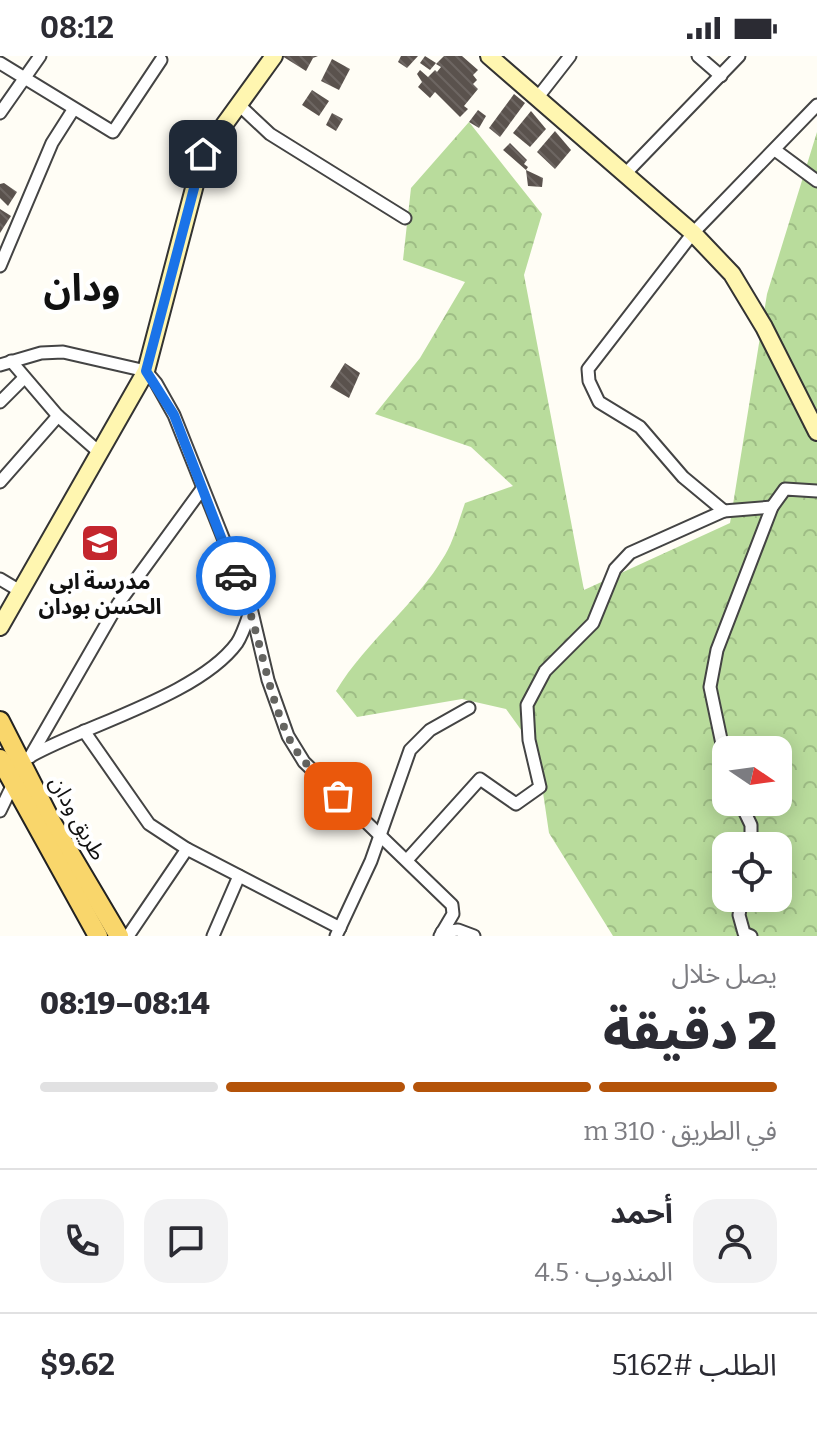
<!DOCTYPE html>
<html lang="ar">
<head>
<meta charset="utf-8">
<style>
  :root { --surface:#fff; --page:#f2f2f3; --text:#2b2b33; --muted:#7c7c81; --line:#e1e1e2; --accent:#b45309 }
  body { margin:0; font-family:Bitter,"Noto Sans Arabic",serif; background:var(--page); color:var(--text); direction:rtl; height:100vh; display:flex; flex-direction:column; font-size:30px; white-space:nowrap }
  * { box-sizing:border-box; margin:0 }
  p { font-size:26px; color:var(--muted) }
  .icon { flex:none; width:44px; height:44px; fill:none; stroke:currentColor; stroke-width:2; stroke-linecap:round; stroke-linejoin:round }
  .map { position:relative; height:880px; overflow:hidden; direction:ltr }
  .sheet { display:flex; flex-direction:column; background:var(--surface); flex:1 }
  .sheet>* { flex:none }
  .needle { width:52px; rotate:103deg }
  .fabs { position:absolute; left:712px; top:680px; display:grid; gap:16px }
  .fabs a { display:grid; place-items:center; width:80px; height:80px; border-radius:16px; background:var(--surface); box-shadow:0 4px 20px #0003; font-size:40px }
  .pin { position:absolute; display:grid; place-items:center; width:68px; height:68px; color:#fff; margin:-34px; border-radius:16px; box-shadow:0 4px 12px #0006 }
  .courier { position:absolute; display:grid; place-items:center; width:80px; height:80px; margin:-40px; border:6px solid #1a73e8; border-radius:50%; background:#fff; color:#222; box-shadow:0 2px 10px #0007 }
  .overview em { font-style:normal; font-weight:800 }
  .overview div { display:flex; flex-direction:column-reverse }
  .overview { display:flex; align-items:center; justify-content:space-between; height:136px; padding:0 40px }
  h1 { font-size:52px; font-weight:800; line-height:60px }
  .bar { display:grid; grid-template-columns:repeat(4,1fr); gap:12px 8px; align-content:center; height:96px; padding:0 40px }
  .bar i { height:10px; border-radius:6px; background:var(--line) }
  .bar .on { background:var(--accent) }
  .bar p { grid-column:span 4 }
  .line { display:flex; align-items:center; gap:20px; padding:0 40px; border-top:2px solid var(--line) }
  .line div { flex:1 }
  .round { display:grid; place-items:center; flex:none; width:84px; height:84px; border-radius:24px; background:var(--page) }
  .status { display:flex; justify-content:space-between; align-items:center; height:56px; padding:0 40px; background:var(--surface); direction:ltr }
  .status svg { height:22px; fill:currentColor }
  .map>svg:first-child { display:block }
  .forest { fill:url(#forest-crowns); fill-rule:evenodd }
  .building { fill:url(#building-back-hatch) }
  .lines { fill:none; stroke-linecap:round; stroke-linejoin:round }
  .street-casing { stroke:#444; stroke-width:15 }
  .secondary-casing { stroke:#333; stroke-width:20 }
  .primary-casing { stroke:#222; stroke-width:22 }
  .street { stroke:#fff; stroke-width:11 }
  .secondary { stroke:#fff6b0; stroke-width:16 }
  .primary { stroke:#f9d66b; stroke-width:18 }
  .done { stroke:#646461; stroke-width:8; stroke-dasharray:0 14.4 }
  .route { stroke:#1a73e8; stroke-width:10 }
  .labels { text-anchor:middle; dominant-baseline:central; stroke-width:8; stroke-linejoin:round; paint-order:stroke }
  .poi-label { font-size:22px; font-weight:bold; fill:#111; stroke:#fff }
  .street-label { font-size:22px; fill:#111; stroke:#fff }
  .town-label { font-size:38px; font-weight:bold; fill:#111; stroke:#fff }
</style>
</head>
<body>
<div class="status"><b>08:12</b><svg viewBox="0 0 49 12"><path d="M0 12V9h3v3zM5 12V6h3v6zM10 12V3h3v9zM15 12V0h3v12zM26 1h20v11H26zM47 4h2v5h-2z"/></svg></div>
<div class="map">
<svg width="817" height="880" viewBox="0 0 817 880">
  <defs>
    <pattern id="forest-crowns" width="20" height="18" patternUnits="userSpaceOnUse" patternTransform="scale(2)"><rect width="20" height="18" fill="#b9dc9c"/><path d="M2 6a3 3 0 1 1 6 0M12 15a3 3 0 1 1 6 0" fill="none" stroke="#9ebc85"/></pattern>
    <pattern id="building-back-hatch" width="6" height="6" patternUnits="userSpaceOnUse" patternTransform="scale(2)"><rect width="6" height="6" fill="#5a524d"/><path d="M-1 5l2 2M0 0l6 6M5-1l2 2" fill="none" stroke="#6d6662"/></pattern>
  </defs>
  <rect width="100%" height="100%" fill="#fffdf5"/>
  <path class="forest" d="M469,66L542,158L524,219L584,534L730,467L767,238L817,76V880H613L549,777L537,696L506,653L462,643L357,661L336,635C367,584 415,550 445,499C454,484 459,464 465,447L513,430L471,391L375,358L420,302L465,226L403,204L411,132ZM726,694H778V746H726ZM726,790H778V842H726Z"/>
  <g class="building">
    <path d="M282,0H318L313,2L306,15Z"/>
    <path d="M401,0H418L407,12L398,6Z"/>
    <path d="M425,0L436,7L430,14L420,7Z"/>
    <path d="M444,0H462L478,14L473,19L477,24L473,28L478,33L464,50L468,53L460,61L435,36L430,42L418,31L422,26L417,18L420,14L428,21L435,14L437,16L441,11L436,8Z"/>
    <path d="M332,3L350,13L339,34L321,25Z"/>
    <path d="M312,34L329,45L319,60L302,49Z"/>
    <path d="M514,38L525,47L500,81L489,72Z"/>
    <path d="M478,54L486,60L479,72L469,66Z"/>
    <path d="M531,55L546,73L530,91L513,77Z"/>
    <path d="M332,57L343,63L336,75L326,69Z"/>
    <path d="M555,75L571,94L555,113L537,96Z"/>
    <path d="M510,87L527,104L524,108L528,111L526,114L543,122L542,131L528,130L526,114L503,94Z"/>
    <path d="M4,127L17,136L8,150L0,142V128Z"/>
    <path d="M0,153L11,160L0,177Z"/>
    <path d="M345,307L360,317L349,342L330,331Z"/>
  </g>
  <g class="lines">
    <g class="street-casing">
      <g id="street">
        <path d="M698,0L721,20"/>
        <path d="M0,7L113,76L161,4"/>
        <path d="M538,41L570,0"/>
        <path d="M238,48L270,78L405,162"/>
        <path d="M0,57L40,0"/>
        <path d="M775,94L817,125"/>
        <path d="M626,117L739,0"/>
        <path d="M0,210L52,87L73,54"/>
        <path d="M11,305L58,360L100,397"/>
        <path d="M0,309L41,297L63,296L146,315L156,327L174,359L251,552L268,624L288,680L304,706L452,849L453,858L440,880"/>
        <path d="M0,346L23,323"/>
        <path d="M0,426L58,360"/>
        <path d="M772,451L724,455L683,421L640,371L599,346L589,325L588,313L693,177L817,49"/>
        <path d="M0,523L20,535"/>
        <path d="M84,675L149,768L187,793L340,872"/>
        <path d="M31,700C86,669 199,639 237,587C243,578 247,564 251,553"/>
        <path d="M30,701L118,548L202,433"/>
        <path d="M726,707L710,631L717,594L772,451L785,433L817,435"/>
        <path d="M740,746L751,769V790"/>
        <path d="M0,755L13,728"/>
        <path d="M407,804L480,723L516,748L540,731L529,684L527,649L545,615L593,567L615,513L630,497L724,455"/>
        <path d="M742,842L739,859L744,877L751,880"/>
        <path d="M442,876L458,874L474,880"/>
        <path d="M128,880L187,793"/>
        <path d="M213,880L239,820"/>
        <path d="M336,880L371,805L410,694L430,674L469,652"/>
      </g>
    </g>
    <g class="secondary-casing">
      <g id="secondary">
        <path d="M489,0L693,177L732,218L764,271L817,376"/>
        <path d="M0,571L146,315L203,98L274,0"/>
      </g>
    </g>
    <g class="primary-casing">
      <g id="primary">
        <path d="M0,665L52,767L119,880"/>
        <path d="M0,703L98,880"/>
      </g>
    </g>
    <use href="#street" class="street"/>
    <use href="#secondary" class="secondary"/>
    <use href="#primary" class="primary"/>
  </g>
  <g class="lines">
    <path class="done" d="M236,520C260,571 264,627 287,678C298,703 319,721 338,740"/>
    <path class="route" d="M203,98L146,315L174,359L236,520"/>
  </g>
  <defs>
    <g id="school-square" transform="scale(2)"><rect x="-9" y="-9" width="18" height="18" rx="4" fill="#c4262e" stroke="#fff"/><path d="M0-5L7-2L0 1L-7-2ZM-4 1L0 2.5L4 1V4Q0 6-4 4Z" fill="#fff"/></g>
  </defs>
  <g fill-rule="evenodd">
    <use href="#school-square" x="100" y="487"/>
  </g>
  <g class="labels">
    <g class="poi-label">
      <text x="100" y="525">مدرسة ابي<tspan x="100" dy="25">الحسن بودان</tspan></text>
    </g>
    <g class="street-label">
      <text transform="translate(78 762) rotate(61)">طريق ودان</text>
    </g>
    <g class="town-label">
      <text x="82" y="232">ودان</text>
    </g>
  </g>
</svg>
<div class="fabs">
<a><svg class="needle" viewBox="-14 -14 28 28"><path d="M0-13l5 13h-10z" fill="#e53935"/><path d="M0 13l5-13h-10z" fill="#7c7c81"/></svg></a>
<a><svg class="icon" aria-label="locate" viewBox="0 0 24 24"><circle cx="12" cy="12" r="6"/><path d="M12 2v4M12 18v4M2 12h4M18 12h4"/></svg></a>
</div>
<div class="pin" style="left:338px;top:740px;background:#ea580c"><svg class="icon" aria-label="bag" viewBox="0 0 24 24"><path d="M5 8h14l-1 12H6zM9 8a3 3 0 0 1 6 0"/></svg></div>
<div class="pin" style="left:203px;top:98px;background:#1f2937"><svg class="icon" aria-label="home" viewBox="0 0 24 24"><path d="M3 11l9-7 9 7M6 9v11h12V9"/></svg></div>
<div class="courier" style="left:236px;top:520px"><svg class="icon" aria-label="car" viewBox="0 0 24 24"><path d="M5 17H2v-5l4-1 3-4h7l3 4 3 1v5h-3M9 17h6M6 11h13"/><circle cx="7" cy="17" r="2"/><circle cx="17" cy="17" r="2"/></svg></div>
</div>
<section class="sheet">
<div class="overview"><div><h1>2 دقيقة</h1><p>يصل خلال</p></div><em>08:14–08:19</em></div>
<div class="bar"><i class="on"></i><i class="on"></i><i class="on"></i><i></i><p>في الطريق · 310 m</p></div>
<div class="line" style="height:144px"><a class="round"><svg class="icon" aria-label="person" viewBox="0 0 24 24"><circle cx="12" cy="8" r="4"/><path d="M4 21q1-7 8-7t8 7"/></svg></a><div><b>أحمد</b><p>المندوب · 4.5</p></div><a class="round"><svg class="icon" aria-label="chat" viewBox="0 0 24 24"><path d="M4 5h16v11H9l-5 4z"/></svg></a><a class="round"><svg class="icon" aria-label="phone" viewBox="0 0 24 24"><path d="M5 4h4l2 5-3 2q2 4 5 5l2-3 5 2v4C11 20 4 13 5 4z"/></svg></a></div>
<div class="line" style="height:104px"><div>الطلب #5162</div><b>$9.62</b></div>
</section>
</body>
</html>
